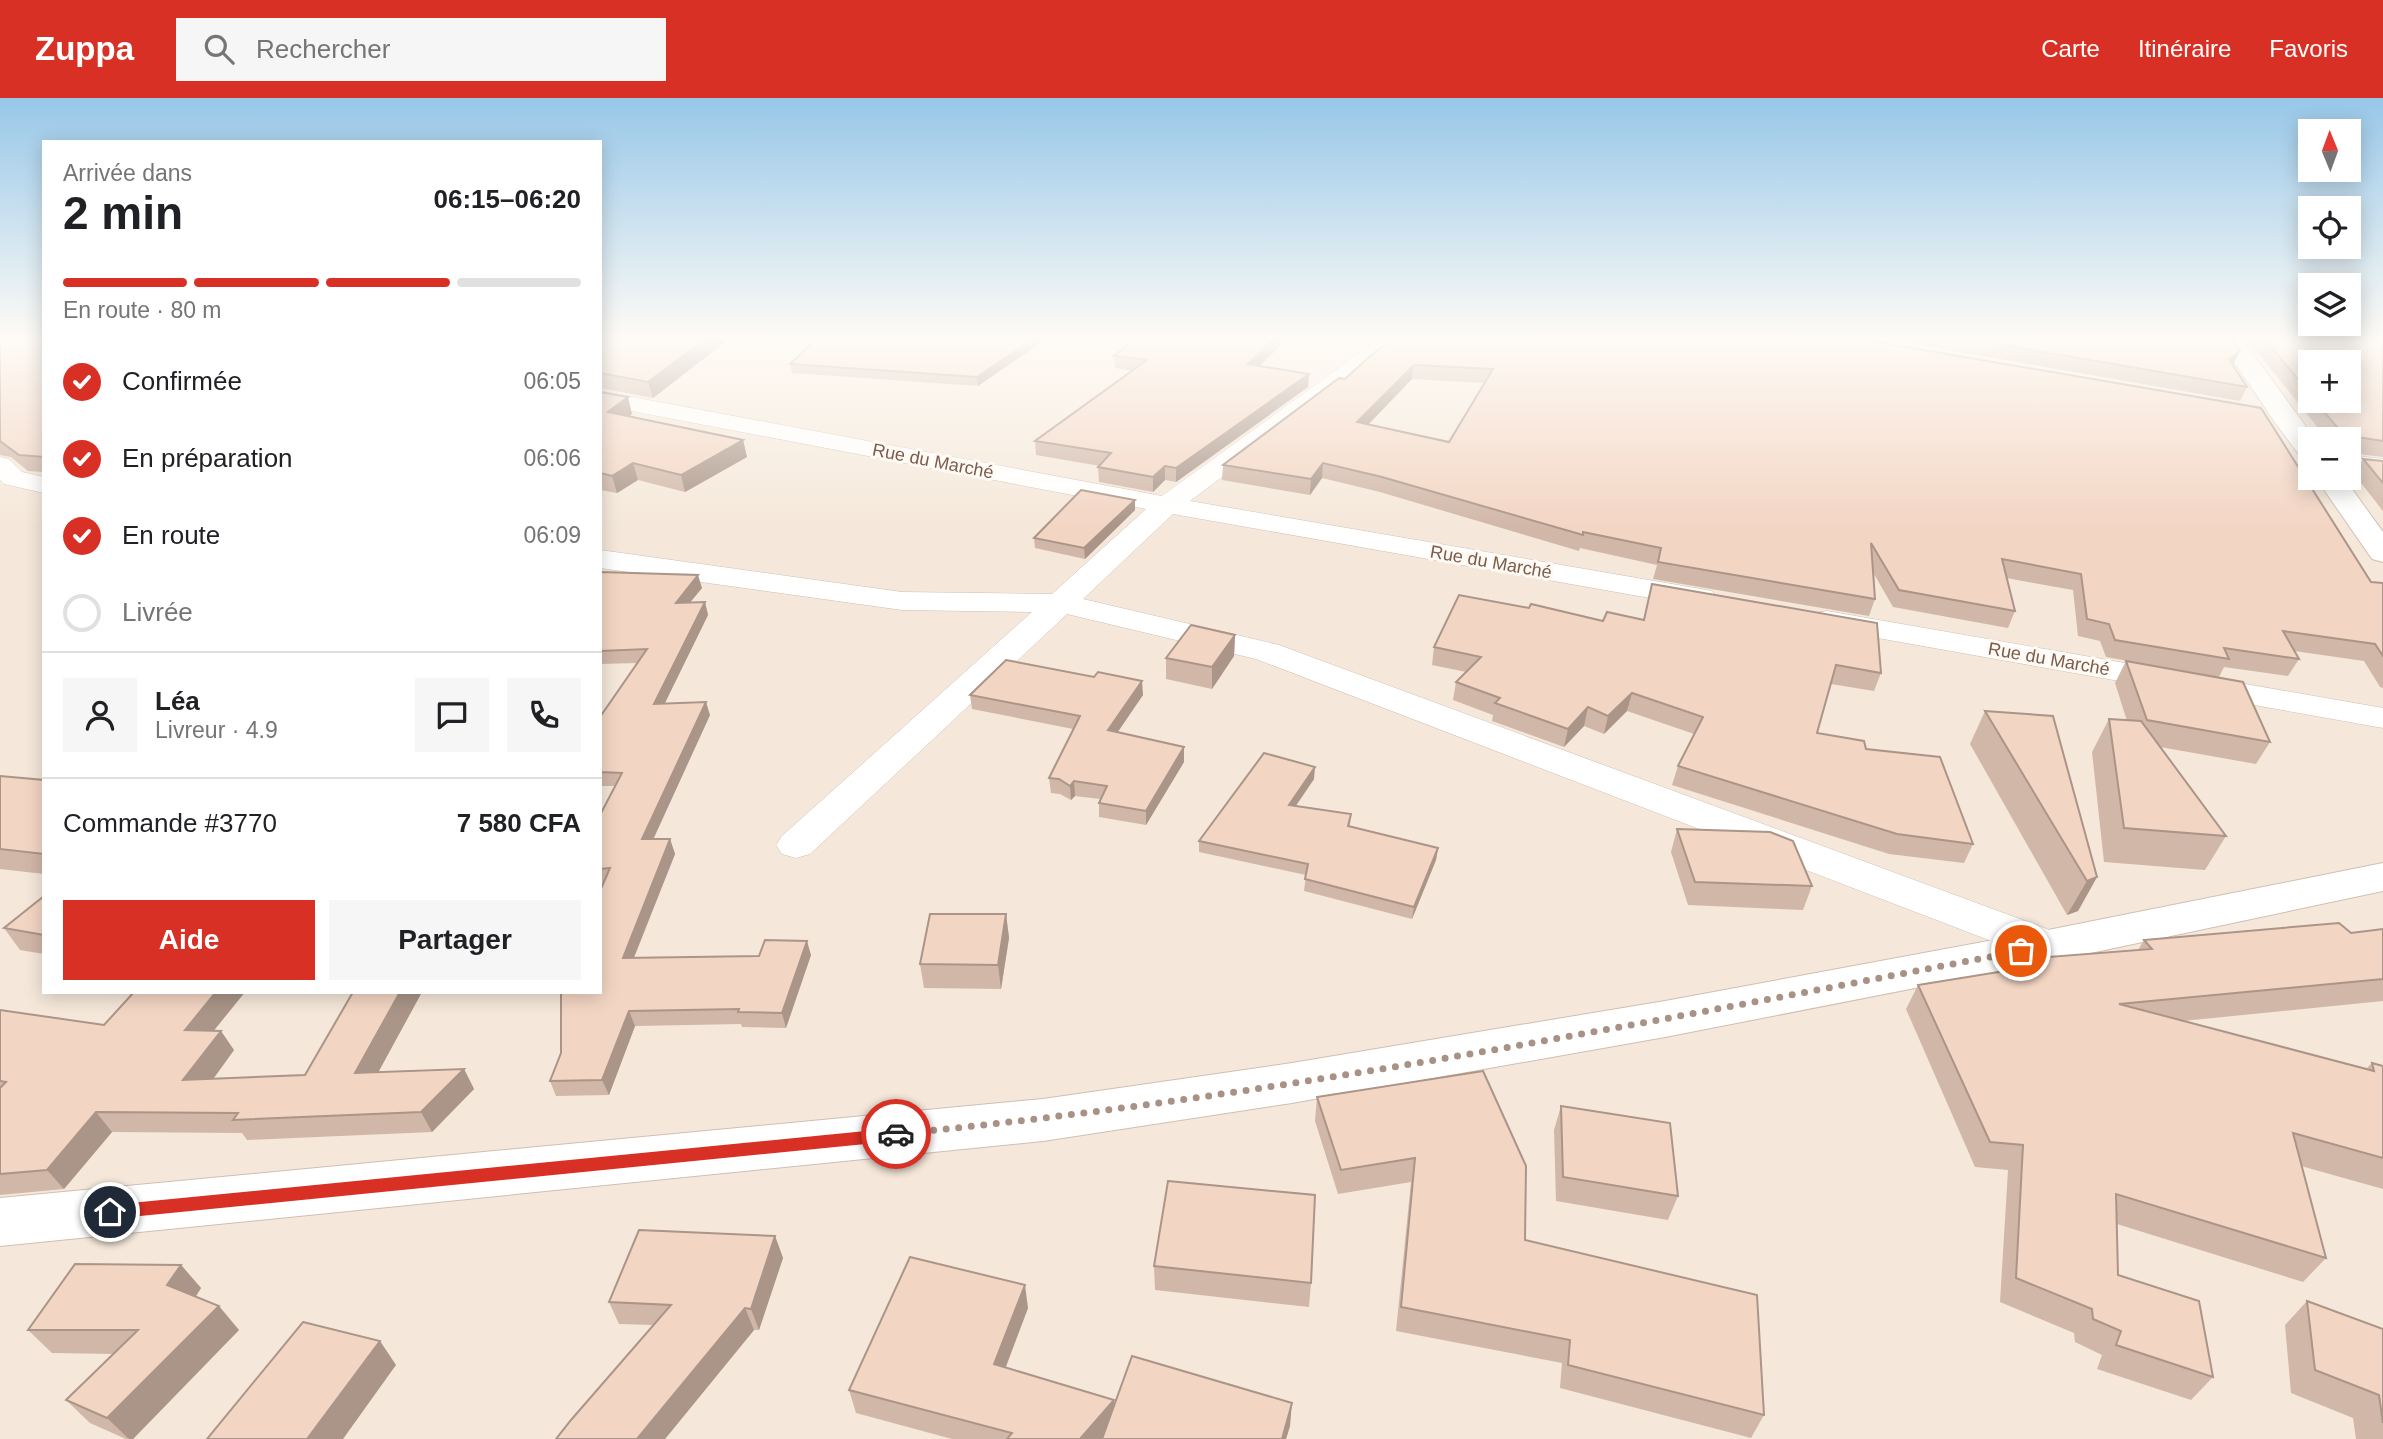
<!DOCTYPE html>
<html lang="fr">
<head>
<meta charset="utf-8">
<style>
  :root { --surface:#fff; --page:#f6f6f6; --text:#202124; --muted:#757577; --line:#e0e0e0; --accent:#d93025 }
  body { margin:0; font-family:Arial,sans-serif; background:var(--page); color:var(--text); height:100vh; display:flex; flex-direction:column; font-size:26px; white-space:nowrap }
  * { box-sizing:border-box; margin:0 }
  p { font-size:23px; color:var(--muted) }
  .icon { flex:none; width:38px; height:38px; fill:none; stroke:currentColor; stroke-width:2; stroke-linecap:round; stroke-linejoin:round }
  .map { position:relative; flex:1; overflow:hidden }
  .panel { position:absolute; left:42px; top:42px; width:560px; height:854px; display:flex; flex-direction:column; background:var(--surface); border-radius:0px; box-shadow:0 4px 18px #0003 }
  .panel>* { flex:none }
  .needle { width:46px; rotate:359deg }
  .fabs { position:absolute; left:2298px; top:21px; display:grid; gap:14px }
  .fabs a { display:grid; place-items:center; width:63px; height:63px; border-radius:0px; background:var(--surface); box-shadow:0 4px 18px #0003; font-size:35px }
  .pin { position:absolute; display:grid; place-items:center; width:60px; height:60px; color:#fff; margin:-30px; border:4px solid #fff; border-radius:50%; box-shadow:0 2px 7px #0007 }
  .courier { position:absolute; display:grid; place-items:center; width:70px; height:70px; margin:-35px; border:5px solid #d93025; border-radius:50%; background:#fff; color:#222; box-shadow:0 2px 9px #0007 }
  .summary em { font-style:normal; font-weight:700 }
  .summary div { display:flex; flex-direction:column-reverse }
  .summary { display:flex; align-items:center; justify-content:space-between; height:119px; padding:0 21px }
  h1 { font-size:46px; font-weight:700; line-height:52px }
  .bar { display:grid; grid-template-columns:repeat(4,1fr); gap:10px 7px; align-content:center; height:84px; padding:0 21px }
  .bar i { height:9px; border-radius:5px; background:var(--line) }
  .bar .selected { background:var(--accent) }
  .bar p { grid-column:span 4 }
  .line { display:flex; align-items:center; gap:18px; padding:0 21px; border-top:2px solid var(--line) }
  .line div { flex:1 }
  .round { display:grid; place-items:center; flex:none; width:74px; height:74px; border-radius:0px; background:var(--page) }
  ol { padding:0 21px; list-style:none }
  li { display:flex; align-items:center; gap:21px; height:77px }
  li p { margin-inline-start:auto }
  li .icon { padding:7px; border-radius:50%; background:var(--accent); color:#fff; stroke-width:4 }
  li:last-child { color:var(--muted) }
  li i { width:38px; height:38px; border:4px solid var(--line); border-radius:50% }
  .button { display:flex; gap:14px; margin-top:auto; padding:14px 21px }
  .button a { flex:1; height:80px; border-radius:0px; background:var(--accent); color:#fff; font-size:28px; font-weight:700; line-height:80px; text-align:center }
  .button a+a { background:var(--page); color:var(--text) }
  header { display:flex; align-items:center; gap:42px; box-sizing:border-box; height:98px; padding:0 35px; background:var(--accent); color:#fff }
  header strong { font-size:33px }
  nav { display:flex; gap:38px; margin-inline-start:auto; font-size:24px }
  .search { width:490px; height:63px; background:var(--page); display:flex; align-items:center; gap:18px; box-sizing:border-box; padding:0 24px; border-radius:0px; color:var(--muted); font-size:26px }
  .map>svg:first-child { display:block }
  .residential { fill:#f5e8da; fill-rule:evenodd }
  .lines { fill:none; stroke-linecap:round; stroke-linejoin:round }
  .minor-casing { stroke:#d1beb0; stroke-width:1 }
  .tertiary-casing { stroke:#d1beb0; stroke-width:2 }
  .minor { fill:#fff; fill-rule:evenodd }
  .tertiary { fill:#fff; fill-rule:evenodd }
  .wall { fill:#d1b7a8; fill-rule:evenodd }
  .shaded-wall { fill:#aa9588 }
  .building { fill:#f3d5c3; stroke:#aa9588; stroke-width:2; fill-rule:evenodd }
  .route { fill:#d93025 }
  .done { stroke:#a89285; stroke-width:7; stroke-dasharray:0 12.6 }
  .labels { text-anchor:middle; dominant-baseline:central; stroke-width:6; stroke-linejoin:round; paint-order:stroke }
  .street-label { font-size:18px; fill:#7a5c4d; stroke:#fffaf3 }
</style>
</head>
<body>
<header>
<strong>Zuppa</strong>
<div class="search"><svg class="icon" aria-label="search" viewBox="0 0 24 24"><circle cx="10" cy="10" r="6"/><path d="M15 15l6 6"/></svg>Rechercher</div>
<nav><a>Carte</a><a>Itinéraire</a><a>Favoris</a></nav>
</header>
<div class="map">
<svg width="2383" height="1341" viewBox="0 0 2383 1341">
  <rect width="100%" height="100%" fill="#fdf6ec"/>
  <path class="residential" d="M0,241H44V894H600V241H2383V1341H0ZM2310,264H2348V303H2310ZM2310,341H2348V380H2310Z"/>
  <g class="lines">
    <g class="minor-casing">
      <g id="minor">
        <path d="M1379,241H1405L1190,403L1701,491L1712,493L1716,500L1712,507L1701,509L1173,416L1083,501L1279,547L2063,837L2070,848L2063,859L2048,864L2033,859L1256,561L1067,516L810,756L796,760L782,756L776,747L782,738L1032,514L902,512L600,470V452L902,494L1052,496L1146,411L600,307V293L1162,398Z"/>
        <path d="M2348,357L2383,361V377L2348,373Z"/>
        <path d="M0,359L9,361L22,374L44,379V395L4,386L0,382Z"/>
        <path d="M1827,513L2383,610V630L1816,529L1811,522L1816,515Z"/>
      </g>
    </g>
    <g class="tertiary-casing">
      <g id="tertiary">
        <path d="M2219,241H2242L2315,341H2310V361L2301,359L2276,326Z"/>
        <path d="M2316,380H2344L2383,434V464L2372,461Z"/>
        <path d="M2383,765V793L2048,864L1665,939L1292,1005L1043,1043L0,1148V1100L1043,1001L1292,965L1665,903L2048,832Z"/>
      </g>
    </g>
    <use href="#minor" class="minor"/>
    <use href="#tertiary" class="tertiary"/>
  </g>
  <g class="wall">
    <path d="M0,241H44V374L28,373L11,359L0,357Z"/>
    <path d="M600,241H729L653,300L600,290Z"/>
    <path d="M1046,241L978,288L792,275L790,266Z"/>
    <path d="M1392,241L2371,484L2383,485V590L2380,589L2364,563L2294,553L2299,561L2288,578L2224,569L2219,579L2106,559L2100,543L2078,538L2073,492L2006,480L2015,513L2008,530L1893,509L1874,476L1875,501L1869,518L1653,481L1657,467L1580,450L1579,453L1380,394L1322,380L1310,397L1222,382L1223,367L1345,281ZM1412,281L1485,285L1449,344L1368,327Z"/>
    <path d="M1885,241H2232L2233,267L2247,289L2240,303Z"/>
    <path d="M2245,241H2383V359L2351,355L2348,360V341H2327L2255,251ZM2310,264L2348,303H2310Z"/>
    <path d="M1282,246L1259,268L1309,276L1308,289L1176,384L1165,382L1153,394L1099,384L1098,369L1100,368L1036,357L1035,343L1132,273L1115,270L1114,258Z"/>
    <path d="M600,294L632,316L629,318L743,342L747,359L685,394L638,382L617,395L600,392Z"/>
    <path d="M2363,361L2383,363V413L2354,376Z"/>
    <path d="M1135,402V412L1085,461L1035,450L1034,440Z"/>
    <path d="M600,474L702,490L690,504H705L708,517L665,605L710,617L653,741H670L675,756L634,860L811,857L786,930L742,929L741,926L635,928L609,997L556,998L550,983L561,955L604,785H600V717L615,688H600V619L638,565L600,566Z"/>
    <path d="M1529,510L1603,523L1881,575L1874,593L1831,586L1817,635L1866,651L1973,746L1964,765L1889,756L1672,687L1678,668L1694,636L1627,613L1604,636L1584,628L1564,649L1492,623L1493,617L1453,602L1456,584L1466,574L1432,567L1434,549Z"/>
    <path d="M1235,537L1234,558L1212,591L1166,581V560Z"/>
    <path d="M2126,563L2270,644L2256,666L2160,649L2226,738L2205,772L2104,764L2092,654L2109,621L2127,623L2115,585Z"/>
    <path d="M970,597H1143L1117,634L1184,664L1146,727L1099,719V705L1100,701L1075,698L1071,702L1060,696L1051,695L1049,680L1073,631L972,611Z"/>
    <path d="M1985,613L2097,779L2078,813L2067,817L1970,646Z"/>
    <path d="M0,678L44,682V776L0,771Z"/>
    <path d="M1314,681L1296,708L1351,716L1350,728L1438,750L1436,762L1412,821L1304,793L1306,777L1199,754V743Z"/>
    <path d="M1677,731L1812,788L1803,812L1688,807L1671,754Z"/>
    <path d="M44,798V856L20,852L4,830Z"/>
    <path d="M1006,816L1009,840L1001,891L924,890L920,866Z"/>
    <path d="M2383,831V903L2183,923L2366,971L2372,965L2383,968V1091L2301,1068L2326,1160L2303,1184L2117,1126L2118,1177L2213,1279L2191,1302L2097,1271L2102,1257L2075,1244L2074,1235L2000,1204L2008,1072L1975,1069L1906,911L1918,887L2030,869L2035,860L2138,852L2144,842L2351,835Z"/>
    <path d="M134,894H245L214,932L234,952L213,981L305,977L353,894H422L378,974L464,971L474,991L432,1034L247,1042L242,1035L112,1034L64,1091L0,1097V912L104,927Z"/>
    <path d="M1483,973L1525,1142L1764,1317L1751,1340L1560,1290L1562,1265L1396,1233L1411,1084L1338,1096L1315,1023L1317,999Z"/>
    <path d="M1561,1008L1678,1098L1668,1122L1556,1103L1554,1032Z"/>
    <path d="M775,1138L783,1160L759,1232H754L665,1341H556L653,1227L619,1226L609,1204Z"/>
    <path d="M181,1167L201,1190L195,1199L239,1232L133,1341H126L90,1325L66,1302L114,1256L52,1255L28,1232Z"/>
    <path d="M1154,1168L1311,1185L1309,1209L1155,1192Z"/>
    <path d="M2307,1203L2383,1231V1341H2356L2353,1320L2291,1295L2285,1227Z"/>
    <path d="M1028,1210L1006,1269L1114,1302V1308L1290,1328L1286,1341H952L856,1315L849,1292Z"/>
  </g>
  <g class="shaded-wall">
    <path d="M705,241H729L653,300L648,284Z"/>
    <path d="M1033,241H1046L978,288L977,279Z"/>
    <path d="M1274,241H1282V246L1248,279V266Z"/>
    <path d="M2240,253L2233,267L2229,261Z"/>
    <path d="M1414,267L1412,281L1356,339L1357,324Z"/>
    <path d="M1309,276L1308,289L1176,384V370Z"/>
    <path d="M628,299L632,316L613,331L608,314Z"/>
    <path d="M743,342L747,359L685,394L681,377Z"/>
    <path d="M633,365L638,382L617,395L612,378Z"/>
    <path d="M1323,365L1322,380L1310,397L1311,381Z"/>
    <path d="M1165,368V382L1153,394V379Z"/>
    <path d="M1135,402V412L1085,461L1084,450Z"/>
    <path d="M698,477L702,490L679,518L676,505Z"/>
    <path d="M705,504L708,517L658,619L654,606Z"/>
    <path d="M1235,537L1234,558L1212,591V569Z"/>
    <path d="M1142,583L1143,597L1109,647L1108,632Z"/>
    <path d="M1632,595L1627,613L1604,636L1608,618Z"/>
    <path d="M706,604L710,617L647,755L642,741Z"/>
    <path d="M1588,609L1584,628L1564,649L1568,631Z"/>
    <path d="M1184,649V664L1146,727V713Z"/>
    <path d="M1315,669L1314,681L1288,719L1289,707Z"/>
    <path d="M1074,683L1075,698L1071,702L1070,688Z"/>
    <path d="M670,741L675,756L628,874L623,860Z"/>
    <path d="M1438,750L1436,762L1412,821L1414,809Z"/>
    <path d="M2097,779L2078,813L2067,817L2087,783Z"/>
    <path d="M1006,816L1009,840L1001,891L998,867Z"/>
    <path d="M807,843L811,857L786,930L782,915Z"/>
    <path d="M216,894H245L199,951L185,932Z"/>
    <path d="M400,894H422L367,995L355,975Z"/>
    <path d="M629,913L635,928L609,997L602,982Z"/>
    <path d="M221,933L234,952L198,1002L183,982Z"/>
    <path d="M464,971L474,991L432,1034L421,1014Z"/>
    <path d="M96,1014L112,1034L64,1091L47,1072Z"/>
    <path d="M775,1138L783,1160L759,1232L751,1211Z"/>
    <path d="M181,1167L201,1190L188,1211L167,1187Z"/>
    <path d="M1025,1187L1028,1210L998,1289L994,1266Z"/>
    <path d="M219,1208L239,1232L133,1341H129L107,1320Z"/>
    <path d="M745,1210L754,1232L665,1341H637Z"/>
    <path d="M380,1243L396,1267L343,1341H307Z"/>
    <path d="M1114,1302L1115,1325L1102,1341H1080Z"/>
    <path d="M1292,1305L1290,1328L1286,1341H1282Z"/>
  </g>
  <g class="building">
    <path d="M0,241H44V359L19,357L0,343Z"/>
    <path d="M600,241H705L648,284L600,275Z"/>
    <path d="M817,241H1033L977,279L790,266Z"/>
    <path d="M1134,241H1274L1248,266L1309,276L1176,370L1165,368L1153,379L1098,369L1111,355L1035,343L1147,262L1114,258Z"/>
    <path d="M1392,241H1860L2261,310L2371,484L2383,485V558L2375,546L2283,533L2299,561L2224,550L2229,561L2115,542L2109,526L2087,521L2081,476L2002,461L2015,513L1899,492L1871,445L1875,501L1658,464L1661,450L1583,434V437L1382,379L1323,365L1311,381L1223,367L1339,280L1345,281L1369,259ZM1414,267L1493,271L1449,344L1357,324Z"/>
    <path d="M1968,241H2232L2240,253L2229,261L2247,289Z"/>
    <path d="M2265,241H2383V343L2357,339L2354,342V350L2348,343V341H2347L2315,303H2348V264H2310V296Z"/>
    <path d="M600,294L628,299L608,314L743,342L681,377L633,365L612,378L600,375Z"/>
    <path d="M2363,361L2383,363V385Z"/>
    <path d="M1081,392L1135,402L1084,450L1034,440Z"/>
    <path d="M600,474L698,477L676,505L705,504L654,606L706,604L642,741H670L623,860L759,858L765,842L807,843L782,915L738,914L739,911L629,913L602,982L550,983L561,955V894H600V793L610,770L600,771V717L622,675L600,674V619L647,551L600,553Z"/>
    <path d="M1652,486L1877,525L1881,575L1836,567L1817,635L1864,643L1866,651L1940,659L1973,746L1897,736L1678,668L1703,619L1632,595L1608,618L1588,609L1568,631L1495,605L1500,600L1456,584L1481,559L1434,549L1459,497L1529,510L1531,506L1603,523L1607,514L1644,522Z"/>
    <path d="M1191,527L1235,537L1212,569L1166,560Z"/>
    <path d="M1006,562L1094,579L1098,574L1142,583L1108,632L1184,649L1146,713L1099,705L1107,688L1074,683L1070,688L1059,681L1049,680L1080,618L970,597Z"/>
    <path d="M2126,563L2243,584L2270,644L2147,622Z"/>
    <path d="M1985,613L2053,618L2097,779L2087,783Z"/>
    <path d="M2109,621L2141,623L2226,738L2124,730Z"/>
    <path d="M1264,655L1315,669L1289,707L1351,716L1348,728L1438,750L1414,809L1305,781L1308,766L1199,743Z"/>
    <path d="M0,678L44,682V756L0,751Z"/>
    <path d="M1677,731L1770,734L1793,743L1812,788L1695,784Z"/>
    <path d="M44,798V837L4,830Z"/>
    <path d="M930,816H1006L998,867L920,866Z"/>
    <path d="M2339,825L2351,835L2383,831V881L2119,906L2374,973L2372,965L2383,968V1060L2293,1035L2326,1160L2116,1096L2118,1177L2199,1203L2213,1279L2116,1247L2121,1233L2093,1221L2092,1211L2016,1180L2023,1047L1990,1044L1918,887L2041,867L2035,860L2152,851L2144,842Z"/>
    <path d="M134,894H216L185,932L221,933L183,982L305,977L353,894H400L355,975L464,971L421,1014L233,1022L238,1015L96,1014L47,1072L0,1076V990L6,984L0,983V912L104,927Z"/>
    <path d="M1483,973L1526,1068L1525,1142L1757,1197L1764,1317L1568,1267L1570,1242L1401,1209L1415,1060L1341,1072L1317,999Z"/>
    <path d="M1561,1008L1670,1025L1678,1098L1563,1079Z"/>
    <path d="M1168,1083L1315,1097L1311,1185L1154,1168Z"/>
    <path d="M639,1132L775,1138L751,1211L745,1210L637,1341H556L571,1322L671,1207L609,1204Z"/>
    <path d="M910,1159L1025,1187L994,1266L1114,1302L1080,1341H1007L1012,1335L849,1292Z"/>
    <path d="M75,1166L181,1167L167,1187L219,1208L107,1320L66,1302L138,1232H28Z"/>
    <path d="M2307,1203L2383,1231V1325L2379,1297L2315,1272Z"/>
    <path d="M303,1224L380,1243L307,1341H207Z"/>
    <path d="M1132,1258L1292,1305L1282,1341H1102Z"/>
  </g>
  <linearGradient id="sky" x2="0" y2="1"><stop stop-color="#97c7e8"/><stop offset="0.56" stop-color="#fefbf6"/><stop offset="1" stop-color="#fefbf6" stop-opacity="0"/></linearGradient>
  <rect width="2383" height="429" fill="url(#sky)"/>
  <path class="route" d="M896,1030L904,1036L896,1043L110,1121L104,1119L102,1114L104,1109L110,1107Z"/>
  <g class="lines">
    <path class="done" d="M896,1036C1274,1000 1648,924 2021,853"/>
  </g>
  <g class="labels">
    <g class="street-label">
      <text transform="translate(933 363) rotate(11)">Rue du Marché</text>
      <text transform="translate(1491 464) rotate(10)">Rue du Marché</text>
      <text transform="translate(2049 561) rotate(10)">Rue du Marché</text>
    </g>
  </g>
</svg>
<div class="fabs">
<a><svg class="needle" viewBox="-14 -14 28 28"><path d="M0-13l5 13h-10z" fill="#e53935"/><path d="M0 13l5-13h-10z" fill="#757577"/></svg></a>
<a><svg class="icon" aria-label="locate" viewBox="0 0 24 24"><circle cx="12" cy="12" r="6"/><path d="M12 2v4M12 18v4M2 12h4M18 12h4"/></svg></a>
<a><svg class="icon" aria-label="layers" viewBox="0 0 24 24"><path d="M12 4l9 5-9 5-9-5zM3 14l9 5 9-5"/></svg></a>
<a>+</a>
<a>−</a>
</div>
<div class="pin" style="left:2021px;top:853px;background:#ea580c"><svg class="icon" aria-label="bag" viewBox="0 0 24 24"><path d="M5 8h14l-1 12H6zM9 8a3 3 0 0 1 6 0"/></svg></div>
<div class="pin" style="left:110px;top:1114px;background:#1f2937"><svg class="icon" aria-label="home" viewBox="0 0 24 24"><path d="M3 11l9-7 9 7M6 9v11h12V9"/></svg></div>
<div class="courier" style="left:896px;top:1036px"><svg class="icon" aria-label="car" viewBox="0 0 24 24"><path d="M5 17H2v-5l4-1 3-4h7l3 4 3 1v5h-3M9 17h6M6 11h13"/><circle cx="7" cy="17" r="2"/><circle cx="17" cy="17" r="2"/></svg></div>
<section class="panel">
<div class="summary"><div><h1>2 min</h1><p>Arrivée dans</p></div><em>06:15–06:20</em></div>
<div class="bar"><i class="selected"></i><i class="selected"></i><i class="selected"></i><i></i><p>En route · 80 m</p></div>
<ol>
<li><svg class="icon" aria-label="check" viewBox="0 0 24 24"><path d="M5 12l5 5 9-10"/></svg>Confirmée<p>06:05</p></li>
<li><svg class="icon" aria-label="check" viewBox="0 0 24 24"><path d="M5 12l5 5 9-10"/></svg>En préparation<p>06:06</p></li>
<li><svg class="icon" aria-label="check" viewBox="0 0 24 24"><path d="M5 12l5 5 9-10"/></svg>En route<p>06:09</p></li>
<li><i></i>Livrée</li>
</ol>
<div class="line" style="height:126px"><a class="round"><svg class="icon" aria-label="person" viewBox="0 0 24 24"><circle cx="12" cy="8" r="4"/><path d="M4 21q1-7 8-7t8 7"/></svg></a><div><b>Léa</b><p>Livreur · 4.9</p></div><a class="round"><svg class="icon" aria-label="chat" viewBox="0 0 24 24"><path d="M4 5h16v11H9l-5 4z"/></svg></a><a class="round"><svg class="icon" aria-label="phone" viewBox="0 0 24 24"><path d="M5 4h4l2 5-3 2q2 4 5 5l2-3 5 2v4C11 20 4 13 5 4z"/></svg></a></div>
<div class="line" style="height:91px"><div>Commande #3770</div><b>7 580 CFA</b></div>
<div class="button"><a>Aide</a><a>Partager</a></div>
</section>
</div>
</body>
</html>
